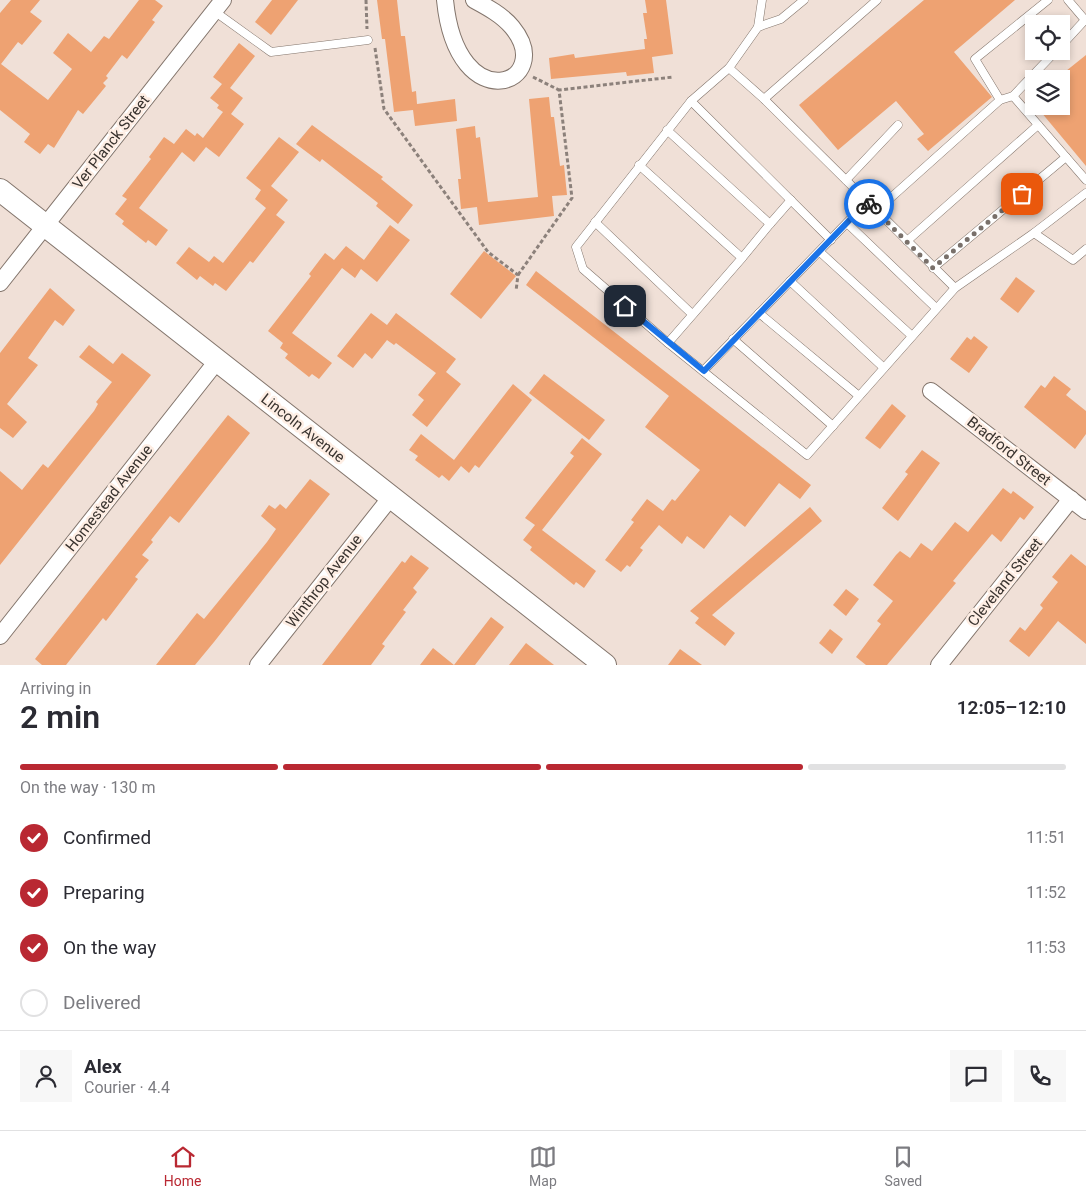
<!DOCTYPE html>
<html lang="en">
<head>
<meta charset="utf-8">
<style>
  :root { --surface:#fff; --page:#f7f7f7; --text:#2b2b33; --muted:#7c7c81; --line:#e1e1e2; --accent:#b92832 }
  body { margin:0; font-family:Roboto,sans-serif; background:var(--page); color:var(--text); height:100vh; display:flex; flex-direction:column; font-size:19px; white-space:nowrap }
  * { box-sizing:border-box; margin:0 }
  p { font-size:16px; color:var(--muted) }
  .icon { flex:none; width:28px; height:28px; fill:none; stroke:currentColor; stroke-width:2; stroke-linecap:round; stroke-linejoin:round }
  .map { position:relative; height:665px; overflow:hidden }
  .side { display:flex; flex-direction:column; background:var(--surface); flex:1 }
  .side>* { flex:none }
  .fabs { position:absolute; left:1025px; top:15px; display:grid; gap:10px }
  .fabs a { display:grid; place-items:center; width:45px; height:45px; border-radius:0px; background:var(--surface); box-shadow:0 2px 8px #0003; font-size:25px }
  .pin { position:absolute; display:grid; place-items:center; width:42px; height:42px; color:#fff; margin:-21px; border-radius:10px; box-shadow:0 2px 8px #0006 }
  .courier { position:absolute; display:grid; place-items:center; width:50px; height:50px; margin:-25px; border:4px solid #1a73e8; border-radius:50%; background:#fff; color:#222; box-shadow:0 1px 6px #0007 }
  .headline em { font-style:normal; font-weight:600 }
  .headline div { display:flex; flex-direction:column-reverse }
  .headline { display:flex; align-items:center; justify-content:space-between; height:85px; padding:0 20px }
  h1 { font-size:32px; font-weight:600; line-height:38px }
  .bar { display:grid; grid-template-columns:repeat(4,1fr); gap:8px 5px; align-content:center; height:60px; padding:0 20px }
  .bar i { height:6px; border-radius:4px; background:var(--line) }
  .bar .on { background:var(--accent) }
  .bar p { grid-column:span 4 }
  .line { display:flex; align-items:center; gap:12px; padding:0 20px; border-top:1px solid var(--line) }
  .line div { flex:1 }
  .round { display:grid; place-items:center; flex:none; width:52px; height:52px; border-radius:0px; background:var(--page) }
  ol { padding:0 20px; list-style:none }
  li { display:flex; align-items:center; gap:15px; height:55px }
  li p { margin-inline-start:auto }
  li .icon { padding:5px; border-radius:50%; background:var(--accent); color:#fff; stroke-width:4 }
  li:last-child { color:var(--muted) }
  li i { width:28px; height:28px; border:2px solid var(--line); border-radius:50% }
  .tabs { display:flex; justify-content:space-around; align-items:center; height:70px; border-top:1px solid var(--line); background:var(--surface); font-size:14px; color:var(--muted) }
  .tabs a { display:grid; justify-items:center; gap:2px }
  .tabs .on { color:var(--accent) }
  .map>svg:first-child { display:block }
  .building { fill:#eea272 }
  .lines { fill:none; stroke-linecap:round; stroke-linejoin:round }
  .lane-casing { stroke:#83756c; stroke-width:9 }
  .street-casing { stroke:#83756c; stroke-width:18 }
  .secondary-casing { stroke:#83756c; stroke-width:24 }
  .path { stroke:#8c817b; stroke-width:3; stroke-dasharray:4 2.5; stroke-linecap:butt }
  .lane { stroke:#fff; stroke-width:8 }
  .street { stroke:#fff; stroke-width:16 }
  .secondary { stroke:#fff; stroke-width:22 }
  .done { stroke:#79706a; stroke-width:5; stroke-dasharray:0 9 }
  .route { stroke:#1a73e8; stroke-width:6 }
  .labels { text-anchor:middle; dominant-baseline:central; stroke-width:5; stroke-linejoin:round; paint-order:stroke }
  .street-label { font-size:15px; fill:#39332f; stroke:#feeee4 }
</style>
</head>
<body>
<div class="map">
<svg width="1086" height="665" viewBox="0 0 1086 665">
  <rect width="100%" height="100%" fill="#f0e0d7"/>
  <g class="building">
    <path d="M11,0H40L30,12L42,21L22,45L18,42L1,64L48,100L72,69L53,53L68,33L91,52L104,36L109,39L139,0H155L163,6L152,20L155,22L127,59L122,55L106,76L108,78L103,83L106,86L83,114L78,110L54,148L48,144L40,154L24,142L30,134L0,110V13Z"/>
    <path d="M272,0H298L271,35L255,22Z"/>
    <path d="M377,0H397L401,36H405L412,92L416,91L417,104L455,99L457,121L415,126L413,110L394,112L385,39H382Z"/>
    <path d="M645,0H666L673,54L652,57L654,73L627,76L626,72L551,79L549,58L574,54L575,58L645,49L644,39H647L643,13H647Z"/>
    <path d="M924,0H1015L954,52L992,97L928,151L917,139L924,134L896,101L838,150L799,105Z"/>
    <path d="M239,43L255,56L230,88L243,98L231,114L244,124L219,157L206,147L194,162L182,152L139,208L168,230L156,246L148,240L146,243L122,224L124,221L115,214L127,199L122,196L151,159L149,157L164,137L174,144L186,129L195,136L197,133L203,138L223,112L217,108L219,105L210,98L222,84L213,77Z"/>
    <path d="M1086,55V166L1036,106H1061V75Z"/>
    <path d="M549,97L551,117H554L560,166L564,165L567,195L552,196L554,216L479,225L477,207L461,209L458,179H461L456,129L475,126L476,138L480,137L488,202L538,197L529,99Z"/>
    <path d="M312,125L383,177L381,179L413,205L398,224L376,206L378,203L322,159L320,162L296,144Z"/>
    <path d="M279,137L299,152L271,186L288,200L276,215L285,222L253,263L250,261L226,291L215,283L213,286L200,276L197,280L176,263L189,247L209,262L214,256L223,263L266,208L255,199L261,190L246,178Z"/>
    <path d="M390,225L410,240L377,282L361,269L355,278L342,268L292,333L332,363L319,379L312,374L309,377L285,358L288,354L280,348L283,343L268,331L311,276L309,274L325,253L334,260L346,246L364,260Z"/>
    <path d="M484,251L516,276L481,319L450,294Z"/>
    <path d="M536,271L811,485L800,499L779,483L745,527L730,515L704,549L687,536L682,544L659,525L640,548L643,550L630,567L627,565L621,572L605,560L634,522L631,520L647,499L663,511L672,499L675,501L700,470L645,427L669,396L526,285Z"/>
    <path d="M1016,277L1035,291L1018,313L1000,299Z"/>
    <path d="M50,288L75,310L63,326L55,320L28,358L38,365L7,404L27,422L13,438L0,428V353Z"/>
    <path d="M371,313L387,325L396,313L456,359L446,372L461,384L427,427L412,415L424,400L418,395L436,373L396,343L394,345L387,340L372,359L365,353L353,368L337,356Z"/>
    <path d="M974,336L988,347L969,373L950,359L967,337L971,340Z"/>
    <path d="M89,345L113,364L122,353L151,375L0,565V471L22,490L43,464L48,468L94,411L98,404L96,402L112,382L79,357Z"/>
    <path d="M544,374L605,420L589,440L529,393Z"/>
    <path d="M1054,376L1071,389L1066,395L1086,411V434L1075,449L1024,407L1041,385L1045,388Z"/>
    <path d="M513,384L532,400L479,468L475,465L469,473L461,466L449,481L442,475L439,478L415,460L418,456L409,450L421,434L454,460Z"/>
    <path d="M892,404L906,416L880,449L865,438Z"/>
    <path d="M228,415L250,433L179,523L170,516L151,540L153,542L142,555L149,560L135,577L138,579L106,621L103,618L66,665H42L35,659Z"/>
    <path d="M582,438L602,454L542,530L596,571L584,588L576,582L574,585L530,550L532,547L523,540L535,525L525,518L574,456L570,453Z"/>
    <path d="M922,450L940,463L898,521L882,508L908,474L905,472Z"/>
    <path d="M310,479L330,494L214,642L195,665H156L197,613L204,619L267,542L276,529L261,516L269,505L275,509L280,504L286,509Z"/>
    <path d="M1003,488L1011,494L1013,491L1034,507L1024,520L1020,517L1001,542L992,534L953,581L956,583L887,665H866L856,657L881,624L877,621L893,601L873,585L896,555L900,551L910,558L921,543L932,551L955,522L968,532Z"/>
    <path d="M810,507L822,521L712,615L735,633L725,646L695,623L699,618L690,611Z"/>
    <path d="M1071,554L1086,566V644L1058,621L1029,657L1009,641L1020,627L1025,631L1043,608L1040,605L1058,582L1052,577Z"/>
    <path d="M411,555L429,568L413,588L417,592L403,610L406,612L382,644L385,646L371,665H322L402,561L405,563Z"/>
    <path d="M846,589L859,599L846,616L833,605Z"/>
    <path d="M491,617L504,627L475,665H420L433,648L454,665Z"/>
    <path d="M830,629L843,639L832,654L819,643Z"/>
    <path d="M526,643L554,665H509Z"/>
    <path d="M680,649L702,665H668Z"/>
  </g>
  <g class="lines">
    <g class="lane-casing">
      <g id="lane">
        <path d="M877,0L764,99L955,288L1034,233L1073,260L1086,249"/>
        <path d="M214,11L271,52L368,40"/>
        <path d="M758,27L781,19L804,0"/>
        <path d="M1061,46L1085,20L1068,0"/>
        <path d="M729,68L758,27L762,0"/>
        <path d="M1013,96L1056,51"/>
        <path d="M764,99L729,68L691,101L576,247L583,269L668,343L807,455L955,288"/>
        <path d="M1000,100L975,59L1048,0"/>
        <path d="M691,101L831,240"/>
        <path d="M667,130L770,224L742,258"/>
        <path d="M639,165L742,258L668,343"/>
        <path d="M846,180L898,125"/>
        <path d="M876,211L1000,100L1013,96L1086,180"/>
        <path d="M595,222L692,314"/>
        <path d="M847,223L936,308"/>
        <path d="M770,224L791,200"/>
        <path d="M1034,233L1086,193"/>
        <path d="M907,241L1038,125"/>
        <path d="M820,252L912,336"/>
        <path d="M933,268L1066,157"/>
        <path d="M790,281L884,368"/>
        <path d="M759,313L859,396"/>
        <path d="M733,339L833,426"/>
        <path d="M703,371L867,202"/>
      </g>
    </g>
    <g class="street-casing">
      <g id="street">
        <path d="M445,0C457,123 558,83 512,27C502,15 487,7 474,0"/>
        <path d="M0,283L223,0"/>
        <path d="M931,391L1086,511"/>
        <path d="M0,636L217,361"/>
        <path d="M258,665L391,497"/>
        <path d="M939,665L1071,499"/>
      </g>
    </g>
    <g class="secondary-casing">
      <path id="secondary" d="M0,190L605,665"/>
    </g>
    <g class="path">
      <path d="M366,0L367,29"/>
      <path d="M375,48L384,109L488,252L518,275L516,291"/>
      <path d="M533,77L559,90"/>
      <path d="M518,275L572,198L559,90L673,77"/>
    </g>
    <use href="#lane" class="lane"/>
    <use href="#street" class="street"/>
    <use href="#secondary" class="secondary"/>
  </g>
  <g class="lines">
    <path class="done" d="M869,204L933,268L1022,194"/>
    <path class="route" d="M625,306L704,371L867,202L869,204"/>
  </g>
  <g class="labels">
    <g class="street-label">
      <text transform="translate(111 142) rotate(-52)">Ver Planck Street</text>
      <text transform="translate(303 428) rotate(38)">Lincoln Avenue</text>
      <text transform="translate(1009 451) rotate(38)">Bradford Street</text>
      <text transform="translate(109 498) rotate(-52)">Homestead Avenue</text>
      <text transform="translate(324 581) rotate(-52)">Winthrop Avenue</text>
      <text transform="translate(1005 582) rotate(-51)">Cleveland Street</text>
    </g>
  </g>
</svg>
<div class="fabs">
<a><svg class="icon" aria-label="locate" viewBox="0 0 24 24"><circle cx="12" cy="12" r="6"/><path d="M12 2v4M12 18v4M2 12h4M18 12h4"/></svg></a>
<a><svg class="icon" aria-label="layers" viewBox="0 0 24 24"><path d="M12 4l9 5-9 5-9-5zM3 14l9 5 9-5"/></svg></a>
</div>
<div class="pin" style="left:1022px;top:194px;background:#ea580c"><svg class="icon" aria-label="bag" viewBox="0 0 24 24"><path d="M5 8h14l-1 12H6zM9 8a3 3 0 0 1 6 0"/></svg></div>
<div class="pin" style="left:625px;top:306px;background:#1f2937"><svg class="icon" aria-label="home" viewBox="0 0 24 24"><path d="M3 11l9-7 9 7M6 9v11h12V9"/></svg></div>
<div class="courier" style="left:869px;top:204px"><svg class="icon" aria-label="bike" viewBox="0 0 24 24"><circle cx="6" cy="16" r="4"/><circle cx="18" cy="16" r="4"/><path d="M6 16l4-8h5l3 8M10 8l3 8H6M13 5h3"/></svg></div>
</div>
<section class="side">
<div class="headline"><div><h1>2 min</h1><p>Arriving in</p></div><em>12:05–12:10</em></div>
<div class="bar"><i class="on"></i><i class="on"></i><i class="on"></i><i></i><p>On the way · 130 m</p></div>
<ol>
<li><svg class="icon" aria-label="check" viewBox="0 0 24 24"><path d="M5 12l5 5 9-10"/></svg>Confirmed<p>11:51</p></li>
<li><svg class="icon" aria-label="check" viewBox="0 0 24 24"><path d="M5 12l5 5 9-10"/></svg>Preparing<p>11:52</p></li>
<li><svg class="icon" aria-label="check" viewBox="0 0 24 24"><path d="M5 12l5 5 9-10"/></svg>On the way<p>11:53</p></li>
<li><i></i>Delivered</li>
</ol>
<div class="line" style="height:90px"><a class="round"><svg class="icon" aria-label="person" viewBox="0 0 24 24"><circle cx="12" cy="8" r="4"/><path d="M4 21q1-7 8-7t8 7"/></svg></a><div><b>Alex</b><p>Courier · 4.4</p></div><a class="round"><svg class="icon" aria-label="chat" viewBox="0 0 24 24"><path d="M4 5h16v11H9l-5 4z"/></svg></a><a class="round"><svg class="icon" aria-label="phone" viewBox="0 0 24 24"><path d="M5 4h4l2 5-3 2q2 4 5 5l2-3 5 2v4C11 20 4 13 5 4z"/></svg></a></div>
</section>
<nav class="tabs">
<a class="on"><svg class="icon" aria-label="home" viewBox="0 0 24 24"><path d="M3 11l9-7 9 7M6 9v11h12V9"/></svg>Home</a>
<a><svg class="icon" aria-label="map" viewBox="0 0 24 24"><path d="M3 6l6-2 6 2 6-2v14l-6 2-6-2-6 2zM9 4v14M15 6v14"/></svg>Map</a>
<a><svg class="icon" aria-label="saved" viewBox="0 0 24 24"><path d="M7 4h10v16l-5-4-5 4z"/></svg>Saved</a>
</nav>
</body>
</html>
